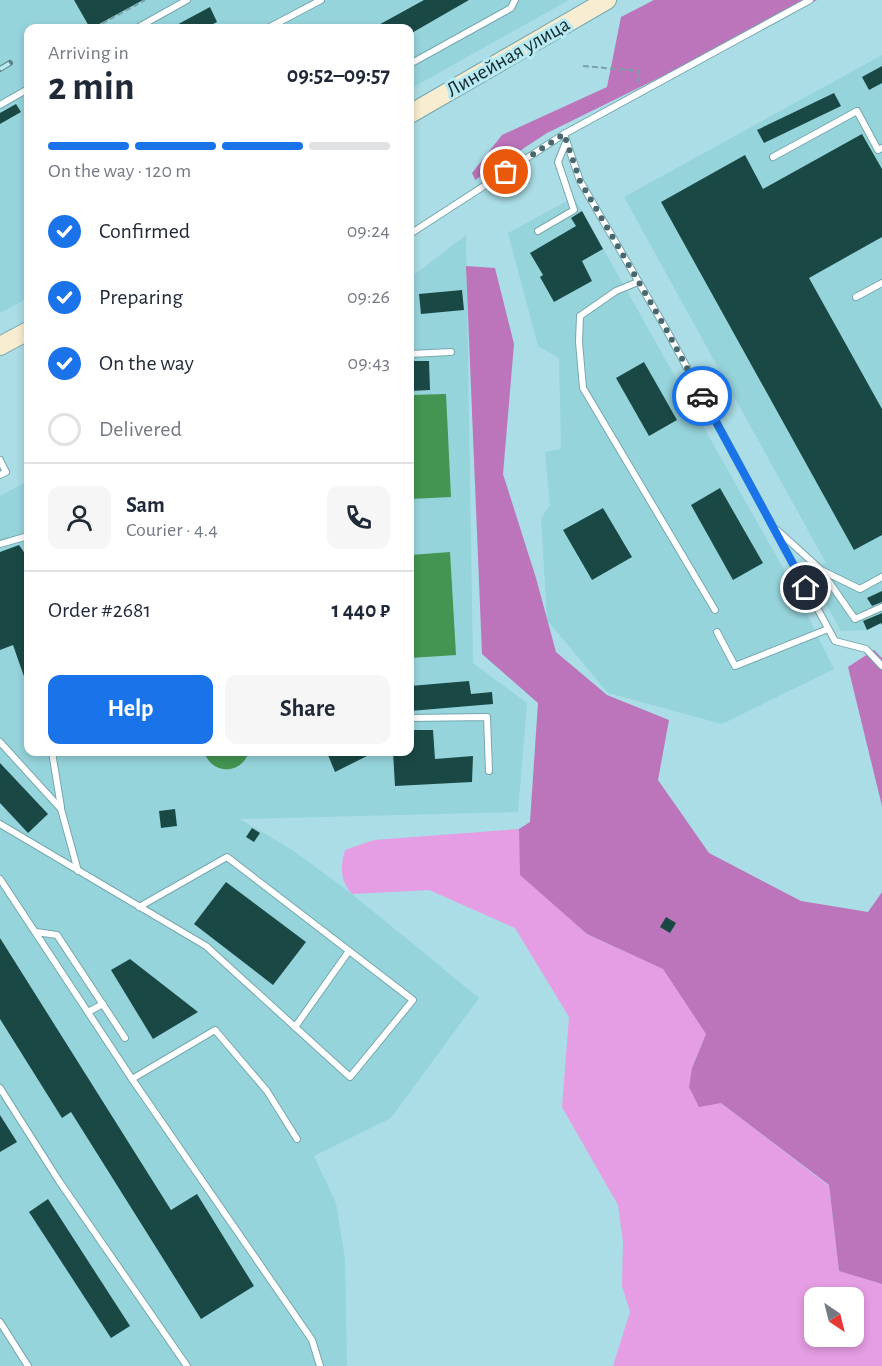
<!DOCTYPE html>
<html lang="en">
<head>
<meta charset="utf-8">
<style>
  :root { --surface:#fff; --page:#f6f6f7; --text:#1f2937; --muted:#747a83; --line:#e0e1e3; --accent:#1a73e8 }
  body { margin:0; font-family:"Alegreya Sans",sans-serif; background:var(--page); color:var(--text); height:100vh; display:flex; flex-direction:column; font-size:22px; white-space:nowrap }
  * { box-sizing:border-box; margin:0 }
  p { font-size:20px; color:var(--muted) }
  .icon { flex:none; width:33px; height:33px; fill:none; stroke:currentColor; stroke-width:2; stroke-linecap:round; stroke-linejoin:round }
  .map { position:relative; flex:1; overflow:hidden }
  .drawer { position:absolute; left:24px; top:24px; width:390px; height:732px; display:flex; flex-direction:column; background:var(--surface); border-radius:12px; box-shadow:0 3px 9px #0003 }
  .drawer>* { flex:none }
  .needle { width:39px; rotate:145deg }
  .buttons { position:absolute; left:804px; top:1287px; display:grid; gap:12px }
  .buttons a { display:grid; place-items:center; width:60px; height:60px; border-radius:12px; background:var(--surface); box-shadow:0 3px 9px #0003; font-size:30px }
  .pin { position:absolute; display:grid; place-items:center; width:51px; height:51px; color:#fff; margin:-26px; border:3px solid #fff; border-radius:50%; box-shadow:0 2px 6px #0007 }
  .courier { position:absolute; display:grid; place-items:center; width:60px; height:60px; margin:-30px; border:4px solid #1a73e8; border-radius:50%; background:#fff; color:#222; box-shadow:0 2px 8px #0007 }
  .headline em { font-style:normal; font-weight:600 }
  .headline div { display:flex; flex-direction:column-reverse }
  .headline { display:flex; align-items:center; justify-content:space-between; height:102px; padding:0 24px }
  h1 { font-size:39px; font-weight:600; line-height:45px }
  .bar { display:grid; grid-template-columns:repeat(4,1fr); gap:9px 6px; align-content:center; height:72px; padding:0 24px }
  .bar i { height:8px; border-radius:4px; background:var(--line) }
  .bar .active { background:var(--accent) }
  .bar p { grid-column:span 4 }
  .line { display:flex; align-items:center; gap:15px; padding:0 24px; border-top:2px solid var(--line) }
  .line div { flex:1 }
  .round { display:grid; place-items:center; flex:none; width:63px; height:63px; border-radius:12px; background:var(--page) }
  ol { padding:0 24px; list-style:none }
  li { display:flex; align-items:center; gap:18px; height:66px }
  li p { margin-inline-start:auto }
  li .icon { padding:6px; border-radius:50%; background:var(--accent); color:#fff; stroke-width:4 }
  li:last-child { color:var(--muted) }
  li i { width:33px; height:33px; border:3px solid var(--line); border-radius:50% }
  .button { display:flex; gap:12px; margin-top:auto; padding:12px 24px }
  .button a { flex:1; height:69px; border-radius:12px; background:var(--accent); color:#fff; font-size:24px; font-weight:600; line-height:69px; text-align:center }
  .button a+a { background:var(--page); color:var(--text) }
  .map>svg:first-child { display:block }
  .built { fill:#96d4dc }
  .green { fill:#e59de3; fill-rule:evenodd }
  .forest { fill:#bc74bb }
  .water { fill:#439551 }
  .building { fill:#1a4945 }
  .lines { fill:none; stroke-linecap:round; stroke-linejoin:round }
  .lane-casing { stroke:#76a7af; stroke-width:8 }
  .secondary-casing { stroke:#76a7af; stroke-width:20 }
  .path { stroke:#79a2a8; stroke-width:2; stroke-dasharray:6 3; stroke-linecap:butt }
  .lane { stroke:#fff; stroke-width:6 }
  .secondary { stroke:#f8edd0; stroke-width:18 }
  .rail-casing { stroke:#5d8085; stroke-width:6 }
  .rail { stroke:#b7eaf2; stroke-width:4; stroke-dasharray:11; stroke-linecap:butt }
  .done { stroke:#49686d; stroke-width:6; stroke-dasharray:0 10.8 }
  .route { stroke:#1a73e8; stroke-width:8 }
  .labels { text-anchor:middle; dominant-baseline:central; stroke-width:6; stroke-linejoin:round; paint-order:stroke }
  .street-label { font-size:21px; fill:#15292c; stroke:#b7eaf2 }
</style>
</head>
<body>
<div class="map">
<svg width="882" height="1366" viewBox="0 0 882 1366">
  <rect width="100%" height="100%" fill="#aadde5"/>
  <g class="built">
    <path d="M0,0H569L410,89V28H28V298L0,313Z"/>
    <path d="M882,55V623L867,630L841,631L808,572L826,563L624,197Z"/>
    <path d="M574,197L792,584L834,669L722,724L608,693L547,620L541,518L550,505L545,452L561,449L559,358L538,346L508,233Z"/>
    <path d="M466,235L473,663L527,703L518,812L240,819L291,849L352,894L479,998L391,1118L314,1156L336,1203L345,1259L347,1366H0V496L28,481V752H410V278Z"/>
  </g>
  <path class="green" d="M519,829L521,875L587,934L663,969L706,1034L692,1068L721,1103L829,1186L839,1271L882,1284V1366H613L630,1312L622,1286L623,1242L618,1205L562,1107L569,1017L515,928L429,890L352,894C340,880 340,867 345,850L374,840ZM814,1298H854V1336H814Z"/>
  <g class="forest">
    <path d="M654,0H817L547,133L475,180L472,173L502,135L607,87L621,17Z"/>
    <path d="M466,266L495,268L514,344L503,474L536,578L556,652L607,695L669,720L658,780L709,853L801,901L868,912L882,892V1284L839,1271L829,1185L721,1103L699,1107L689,1087L692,1068L706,1034L663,969L587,934L520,875L519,829L530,822L538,703L482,654Z"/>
    <path d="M874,650L882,658V806L848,667Z"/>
  </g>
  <g class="water">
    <path d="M446,394L451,497L410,499V395Z"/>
    <path d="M450,552L456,655L410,658V555Z"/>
    <path d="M204,752H249C241,775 212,775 204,752Z"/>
  </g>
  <g class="building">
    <path d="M74,0H143L92,28H90Z"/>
    <path d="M424,0H469L410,34V28H373Z"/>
    <path d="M210,7L217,22L205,28H171Z"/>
    <path d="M882,66V83L869,90L862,77Z"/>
    <path d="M834,93L841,106L764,143L757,130Z"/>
    <path d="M16,104L21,112L0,124V113Z"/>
    <path d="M862,134L882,169V237L809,278L882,409V535L854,550L661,202L745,155L763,189Z"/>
    <path d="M582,211L603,249L582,261L592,281L554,302L540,277L543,275L530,253L576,226L571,218Z"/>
    <path d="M462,290L464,310L421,314L419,294Z"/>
    <path d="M410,361H429L430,390L410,391Z"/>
    <path d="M644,362L677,420L649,436L616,378Z"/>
    <path d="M720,488L763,563L733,580L691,505Z"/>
    <path d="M603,508L632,557L592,580L563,530Z"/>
    <path d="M19,545L28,558V639L26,640L28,648L27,685L13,645L0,650V552Z"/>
    <path d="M882,591V602L872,606L867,598Z"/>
    <path d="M882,613V625L881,623L867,630L863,621Z"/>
    <path d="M469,681L471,694L492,692L493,704L410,711V686Z"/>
    <path d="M410,730H433L435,759L473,756L472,782L395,786L393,752H410Z"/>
    <path d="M335,752H375L335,772L328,755Z"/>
    <path d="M0,763L48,814L28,833L0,803Z"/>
    <path d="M175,809L177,826L161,828L159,811Z"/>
    <path d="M252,828L260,833L254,842L246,837Z"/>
    <path d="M226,882L306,942L273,985L194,924Z"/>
    <path d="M666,917L676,923L670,933L660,927Z"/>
    <path d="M0,938L171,1210L197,1194L254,1286L201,1319L71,1112L62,1118L0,1019Z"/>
    <path d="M130,959L198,1012L153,1039L111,970Z"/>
    <path d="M0,1115L17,1142L0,1152Z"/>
    <path d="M48,1199L130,1326L111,1338L29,1212Z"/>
  </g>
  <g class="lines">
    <g class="lane-casing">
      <g id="lane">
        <path d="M810,0L564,134L580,181L666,329L835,641L866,649L882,666"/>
        <path d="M137,28L187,0"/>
        <path d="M268,28L321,0"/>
        <path d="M410,64L511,8L515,0"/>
        <path d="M0,105L28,89"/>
        <path d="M773,157L857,111L878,150L882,148"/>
        <path d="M538,231L574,210L558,162L566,142"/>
        <path d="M410,234L564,134"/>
        <path d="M638,282L616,291L580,316L579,342L583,388L715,610"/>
        <path d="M856,297L882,283"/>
        <path d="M410,354L451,352"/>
        <path d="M0,460L6,472L0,475"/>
        <path d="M777,530L820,569L855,619L882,607"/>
        <path d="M0,544L28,536"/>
        <path d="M821,570L860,589L882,577"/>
        <path d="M717,632L735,666L828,629"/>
        <path d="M410,718L487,717L489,771"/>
        <path d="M0,742L61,809L78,871"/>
        <path d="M52,752L61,807"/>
        <path d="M0,824L206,946L350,1077L413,1000L227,857L139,907"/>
        <path d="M0,879L132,1079L312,1340L320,1366"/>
        <path d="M36,932L57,935L125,1038"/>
        <path d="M88,1012L103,1004"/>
        <path d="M295,1027L349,951"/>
        <path d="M132,1079L215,1030L267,1091L297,1139"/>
        <path d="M0,1088L59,1181L187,1366"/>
        <path d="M0,1322L28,1366"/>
      </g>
    </g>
    <g class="secondary-casing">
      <g id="secondary">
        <path d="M410,114L607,0"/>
        <path d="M0,346L28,331"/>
      </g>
    </g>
    <g class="path">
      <path d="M94,28L145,0"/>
      <path d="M583,66L639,71L638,82"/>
    </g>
    <use href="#lane" class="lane"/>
    <use href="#secondary" class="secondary"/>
    <g class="rail-casing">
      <path id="rail" d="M0,69L10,63"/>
    </g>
    <use href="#rail" class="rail"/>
  </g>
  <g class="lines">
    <path class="done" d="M506,172L564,134L580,181L666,329L702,396"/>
    <path class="route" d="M702,396L806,588"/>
  </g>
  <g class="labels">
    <g class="street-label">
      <text transform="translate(508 57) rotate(-30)">Линейная улица</text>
    </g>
  </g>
</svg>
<div class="buttons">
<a><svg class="needle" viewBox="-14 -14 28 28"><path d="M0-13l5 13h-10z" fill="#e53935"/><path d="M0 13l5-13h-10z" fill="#747a83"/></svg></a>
</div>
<div class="pin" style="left:506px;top:172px;background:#ea580c"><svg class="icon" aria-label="bag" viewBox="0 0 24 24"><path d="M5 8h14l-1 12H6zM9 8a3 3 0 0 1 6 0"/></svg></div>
<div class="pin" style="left:806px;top:588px;background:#1f2937"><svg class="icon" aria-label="home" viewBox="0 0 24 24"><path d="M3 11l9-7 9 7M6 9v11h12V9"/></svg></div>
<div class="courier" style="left:702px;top:396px"><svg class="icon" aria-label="car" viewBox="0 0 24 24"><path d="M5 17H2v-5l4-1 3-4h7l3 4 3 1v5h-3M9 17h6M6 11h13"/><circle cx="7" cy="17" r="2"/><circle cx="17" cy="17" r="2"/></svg></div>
<section class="drawer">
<div class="headline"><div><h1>2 min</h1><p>Arriving in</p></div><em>09:52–09:57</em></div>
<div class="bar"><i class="active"></i><i class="active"></i><i class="active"></i><i></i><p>On the way · 120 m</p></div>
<ol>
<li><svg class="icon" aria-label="check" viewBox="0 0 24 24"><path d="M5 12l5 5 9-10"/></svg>Confirmed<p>09:24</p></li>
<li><svg class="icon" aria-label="check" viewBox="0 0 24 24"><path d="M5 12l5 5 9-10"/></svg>Preparing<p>09:26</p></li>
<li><svg class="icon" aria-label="check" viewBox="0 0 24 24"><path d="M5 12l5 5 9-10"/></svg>On the way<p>09:43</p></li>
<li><i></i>Delivered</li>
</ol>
<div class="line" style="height:108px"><a class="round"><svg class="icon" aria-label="person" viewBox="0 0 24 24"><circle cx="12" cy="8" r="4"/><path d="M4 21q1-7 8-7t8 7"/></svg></a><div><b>Sam</b><p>Courier · 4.4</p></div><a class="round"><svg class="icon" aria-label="phone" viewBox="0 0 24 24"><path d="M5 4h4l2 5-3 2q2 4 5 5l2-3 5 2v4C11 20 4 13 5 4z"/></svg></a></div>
<div class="line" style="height:78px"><div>Order #2681</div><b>1 440 ₽</b></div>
<div class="button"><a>Help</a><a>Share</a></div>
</section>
</div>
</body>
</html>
